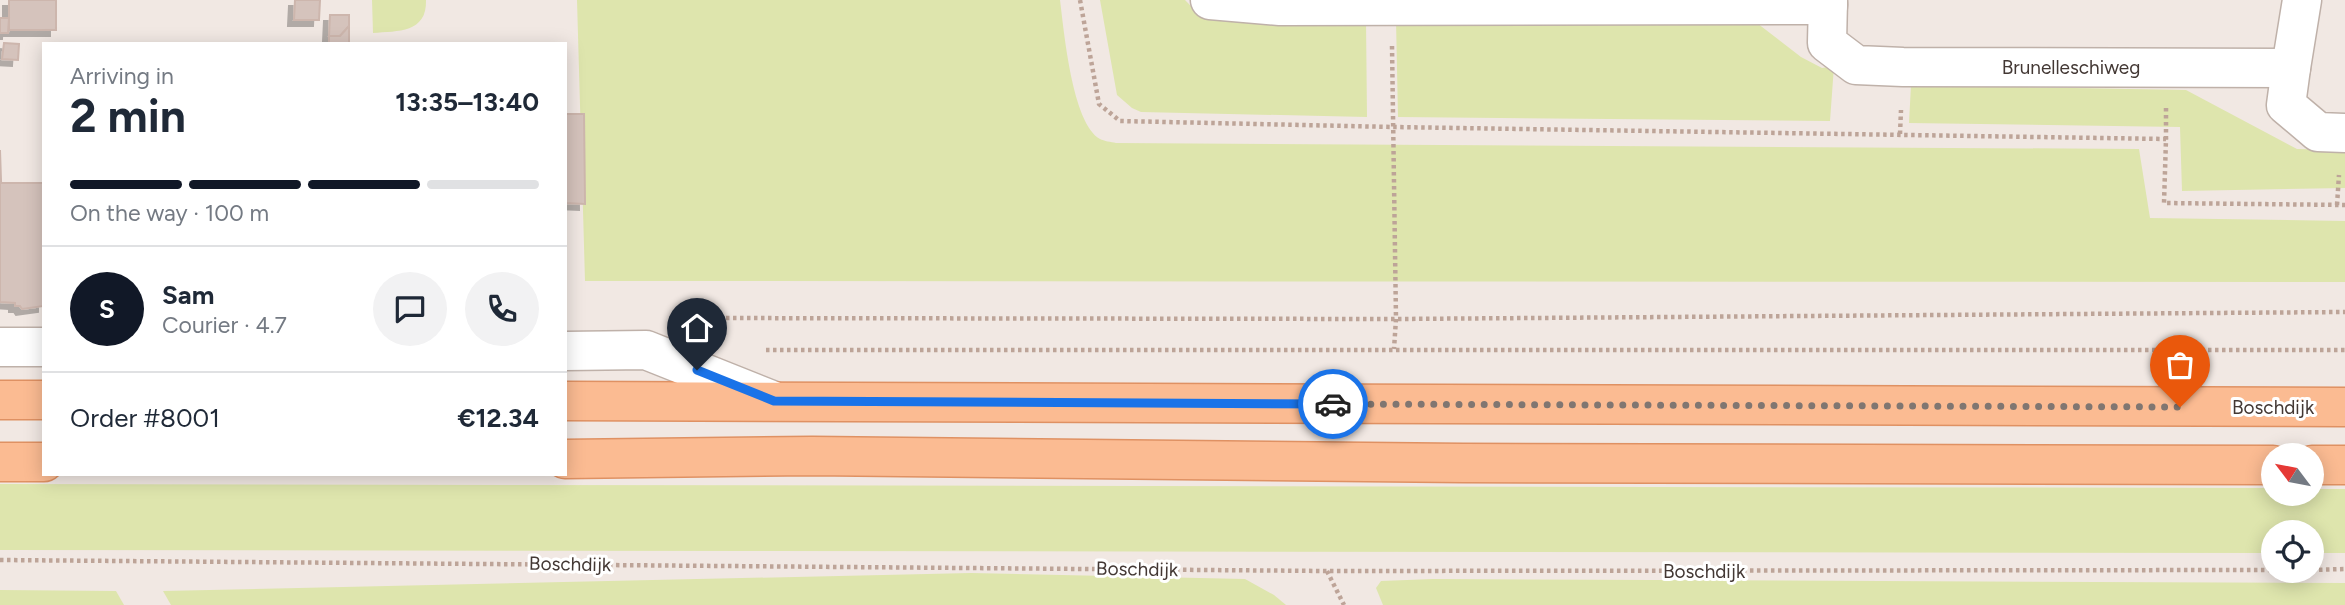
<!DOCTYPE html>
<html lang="en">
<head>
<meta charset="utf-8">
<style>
  :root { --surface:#fff; --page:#f2f2f3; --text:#1f2937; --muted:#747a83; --line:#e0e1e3; --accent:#111827 }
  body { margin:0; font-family:Figtree,sans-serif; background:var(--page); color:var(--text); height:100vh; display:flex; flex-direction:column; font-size:26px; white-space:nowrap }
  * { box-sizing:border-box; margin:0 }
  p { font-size:23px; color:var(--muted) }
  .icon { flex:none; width:38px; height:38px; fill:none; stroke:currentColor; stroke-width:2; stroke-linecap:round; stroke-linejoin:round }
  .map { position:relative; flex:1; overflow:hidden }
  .sheet { position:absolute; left:42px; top:42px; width:525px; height:434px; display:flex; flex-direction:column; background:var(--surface); border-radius:0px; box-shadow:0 4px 18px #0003 }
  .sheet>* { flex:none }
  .needle { width:46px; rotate:302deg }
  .controls { position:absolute; left:2261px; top:443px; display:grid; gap:14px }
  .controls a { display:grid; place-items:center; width:63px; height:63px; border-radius:50%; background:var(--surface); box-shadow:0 4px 18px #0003; font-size:35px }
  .pin { position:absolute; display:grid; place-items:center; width:60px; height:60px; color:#fff; margin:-72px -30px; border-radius:50% 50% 50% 0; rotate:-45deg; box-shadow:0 0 7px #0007 }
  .pin .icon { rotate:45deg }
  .courier { position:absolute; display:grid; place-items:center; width:70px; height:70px; margin:-35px; border:5px solid #1a73e8; border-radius:50%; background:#fff; color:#222; box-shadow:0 2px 9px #0007 }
  .summary em { font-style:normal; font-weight:700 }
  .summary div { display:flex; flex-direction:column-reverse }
  .summary { display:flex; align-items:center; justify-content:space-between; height:119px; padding:0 28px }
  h1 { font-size:46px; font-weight:700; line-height:52px }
  .bar { display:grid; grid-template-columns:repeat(4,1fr); gap:10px 7px; align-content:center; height:84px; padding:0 28px }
  .bar i { height:9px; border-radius:5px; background:var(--line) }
  .bar .on { background:var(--accent) }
  .bar p { grid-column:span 4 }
  .line { display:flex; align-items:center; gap:18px; padding:0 28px; border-top:2px solid var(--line) }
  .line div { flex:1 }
  .round { display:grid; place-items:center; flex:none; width:74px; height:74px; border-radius:37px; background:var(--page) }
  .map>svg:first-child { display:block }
  .green { fill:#dee5ad }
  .building { fill:#d5c3bc; stroke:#cdb6ad; stroke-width:2; filter:url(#shadow) }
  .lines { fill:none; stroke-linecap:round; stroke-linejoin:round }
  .minor-casing { stroke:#bfb1a9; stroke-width:41 }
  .major-casing { stroke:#df9163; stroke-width:41 }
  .path { stroke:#bda498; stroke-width:4.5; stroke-dasharray:3.5 3.5; stroke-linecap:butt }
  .minor { stroke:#fff; stroke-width:38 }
  .major { stroke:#fbbb92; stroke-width:38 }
  .done { stroke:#807671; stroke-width:7; stroke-dasharray:0 12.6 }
  .route { stroke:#1a73e8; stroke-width:9 }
  .labels { text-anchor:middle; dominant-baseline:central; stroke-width:6; stroke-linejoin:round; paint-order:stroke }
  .street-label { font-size:19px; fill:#433834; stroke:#fff }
</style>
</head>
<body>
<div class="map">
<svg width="2345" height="605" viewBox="0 0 2345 605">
  <defs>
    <filter id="shadow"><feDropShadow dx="-6" dy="6" stdDeviation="0" flood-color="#0004"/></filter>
  </defs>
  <rect width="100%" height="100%" fill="#f1e8e3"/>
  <g class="green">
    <path d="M372,0H426C427,33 398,31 373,33Z"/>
    <path d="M577,0H1060C1064,31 1072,123 1100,139C1104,141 1111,142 1116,143L2139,149L2150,218L2345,221V282L585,281Z"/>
    <path d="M1100,0H1185L1196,11L1366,20L1367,117L1141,112L1132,108L1117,95Z"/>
    <path d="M1396,20H1753L1801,57L1822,68L1834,66L1830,121L1398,117Z"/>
    <path d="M1911,85L2186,90L2297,149L2345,150V188L2182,191L2180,127L1909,123Z"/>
    <path d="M0,484L2273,488V494H2312V489H2345V553H2312V532H2273V553L0,550Z"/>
    <path d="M971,573L1245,579L1274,595L1286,605H171L163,591Z"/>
    <path d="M1433,579L2345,583V605H1383L1376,588L1381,581Z"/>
    <path d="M0,590L116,591L124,605H0Z"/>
  </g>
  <g class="building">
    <rect x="9" y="0" width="47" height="30"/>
    <path d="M295,0H320L319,20H294Z"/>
    <path d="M330,15H349V26L340,36H329Z"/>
    <path d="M0,18H9L8,33H0Z"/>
    <path d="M349,26V44H329V36H340Z"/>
    <path d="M4,43L19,44L18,60L2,59Z"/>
    <path d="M565,114H584L585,204L565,203Z"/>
    <path d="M0,150L2,211L0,281Z"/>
    <path d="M0,183H44V306L22,309L20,306H15V303L0,302Z"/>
  </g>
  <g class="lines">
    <g class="minor-casing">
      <g id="minor">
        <path d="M1210,0L1280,6L1828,5"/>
        <path d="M1828,0L1827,43L1856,65L1903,67L2291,68L2302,0"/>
        <path d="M2291,68L2286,105L2318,132L2345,133"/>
        <path d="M0,347H44"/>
        <path d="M565,351L646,350L774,401"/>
      </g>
    </g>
    <g class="major-casing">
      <g id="major">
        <path d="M0,400H44"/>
        <path d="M565,401L2345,407"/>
        <path d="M565,459L812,456L1463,463L2273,465"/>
        <path d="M0,462H44"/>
        <path d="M2312,465H2345"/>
      </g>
    </g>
    <g class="path">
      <path d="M1080,0L1099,104L1120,121L1393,127L2166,139L2164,203L2345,205"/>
      <path d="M1392,46L1396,319L1394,349"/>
      <path d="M2166,108V139"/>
      <path d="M1900,134L1901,110"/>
      <path d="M2337,205L2339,175"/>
      <path d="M684,318L1396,319L2345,312"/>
      <path d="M766,350H2345"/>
      <path d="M0,560L1327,571L2273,570"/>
      <path d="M2312,570L2345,569"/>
      <path d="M1327,571L1344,605"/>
    </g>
    <use href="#minor" class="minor"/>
    <use href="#major" class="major"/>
  </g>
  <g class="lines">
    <path class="done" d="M1333,404L2180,407"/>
    <path class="route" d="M697,370L774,401L1333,404"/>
  </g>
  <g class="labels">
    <g class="street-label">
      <text x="2071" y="67">Brunelleschiweg</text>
      <text x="2273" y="407">Boschdijk</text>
      <text transform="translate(570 564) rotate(1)">Boschdijk</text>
      <text transform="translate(1137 569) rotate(1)">Boschdijk</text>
      <text x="1704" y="571">Boschdijk</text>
    </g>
  </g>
</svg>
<div class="controls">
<a><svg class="needle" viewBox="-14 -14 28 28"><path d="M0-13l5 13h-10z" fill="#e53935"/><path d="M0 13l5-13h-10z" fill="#747a83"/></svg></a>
<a><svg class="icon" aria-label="locate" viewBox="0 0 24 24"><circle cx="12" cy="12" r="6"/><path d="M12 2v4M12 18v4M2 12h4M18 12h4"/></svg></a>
</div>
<div class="pin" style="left:2180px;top:407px;background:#ea580c"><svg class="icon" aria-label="bag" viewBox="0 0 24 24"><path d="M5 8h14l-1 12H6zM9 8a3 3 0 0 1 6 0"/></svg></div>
<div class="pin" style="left:697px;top:370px;background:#1f2937"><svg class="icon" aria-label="home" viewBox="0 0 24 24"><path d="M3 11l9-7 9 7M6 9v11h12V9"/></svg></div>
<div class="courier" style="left:1333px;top:404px"><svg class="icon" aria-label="car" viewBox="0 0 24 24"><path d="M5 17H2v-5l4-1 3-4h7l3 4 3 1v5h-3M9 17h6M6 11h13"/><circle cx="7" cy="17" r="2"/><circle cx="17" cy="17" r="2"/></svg></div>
<section class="sheet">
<div class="summary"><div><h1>2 min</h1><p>Arriving in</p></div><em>13:35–13:40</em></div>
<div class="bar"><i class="on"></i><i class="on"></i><i class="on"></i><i></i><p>On the way · 100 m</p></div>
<div class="line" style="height:126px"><b class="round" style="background:var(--accent);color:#fff">S</b><div><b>Sam</b><p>Courier · 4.7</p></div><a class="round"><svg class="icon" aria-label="chat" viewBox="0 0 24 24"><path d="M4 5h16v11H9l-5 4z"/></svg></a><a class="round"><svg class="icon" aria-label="phone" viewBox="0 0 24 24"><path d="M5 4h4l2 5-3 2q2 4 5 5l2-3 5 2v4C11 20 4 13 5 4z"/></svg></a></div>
<div class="line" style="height:91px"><div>Order #8001</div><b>€12.34</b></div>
</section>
</div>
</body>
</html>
